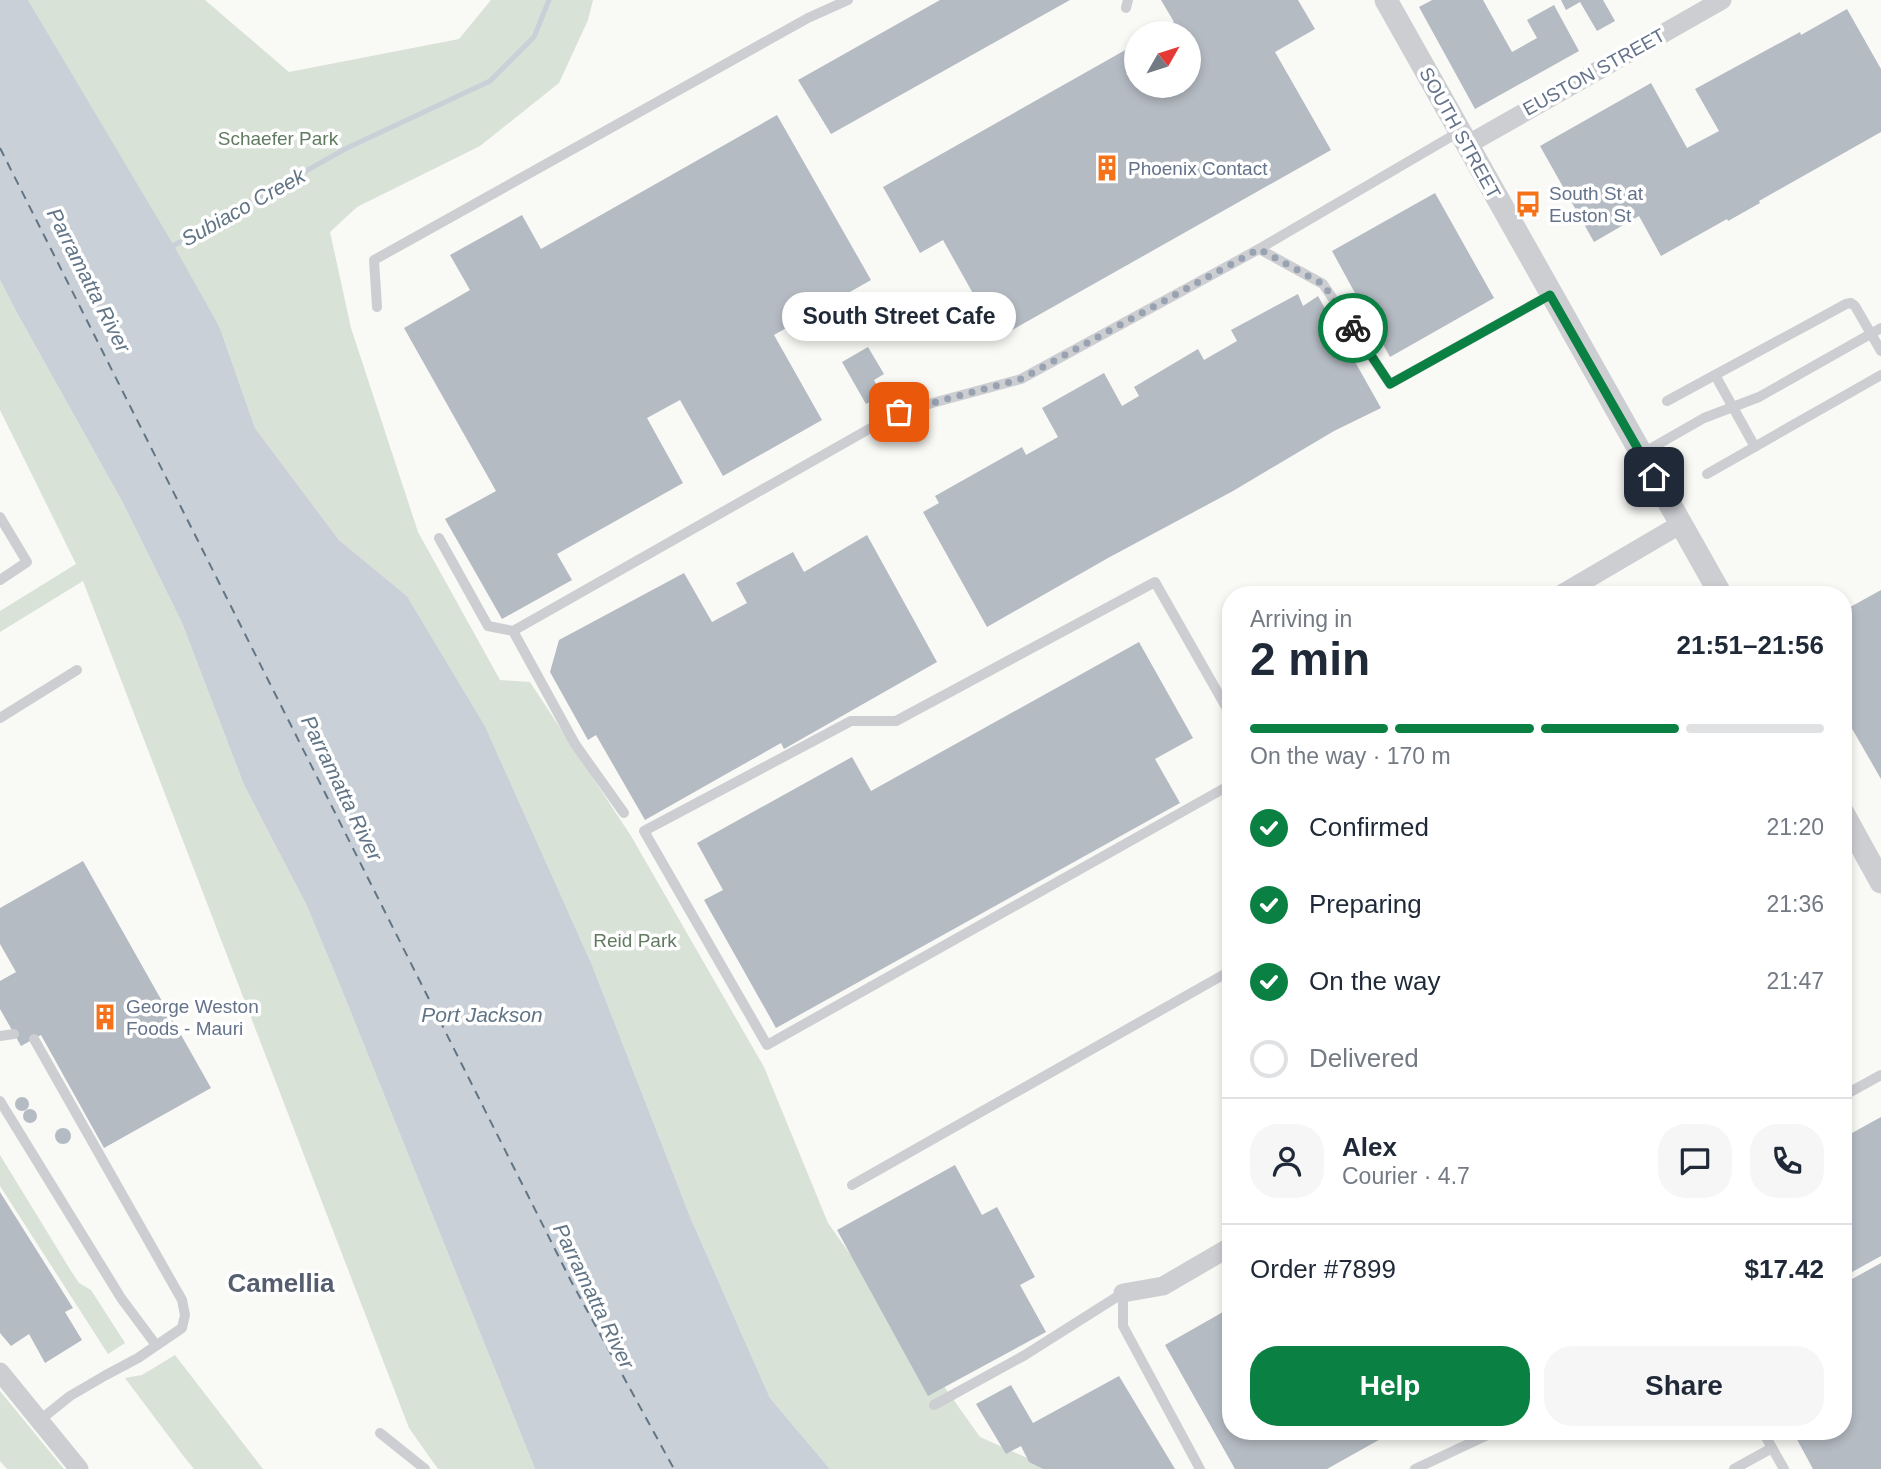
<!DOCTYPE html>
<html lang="en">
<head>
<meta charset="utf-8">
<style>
  :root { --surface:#fff; --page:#f6f6f7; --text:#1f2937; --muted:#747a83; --line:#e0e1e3; --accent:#0b8043 }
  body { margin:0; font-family:Arial,sans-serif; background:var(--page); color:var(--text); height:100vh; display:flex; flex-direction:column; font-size:26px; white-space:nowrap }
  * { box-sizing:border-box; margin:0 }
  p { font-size:23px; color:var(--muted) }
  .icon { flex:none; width:38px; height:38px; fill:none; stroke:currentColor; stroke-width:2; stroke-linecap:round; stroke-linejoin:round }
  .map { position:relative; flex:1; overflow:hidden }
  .sheet { position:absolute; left:1222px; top:586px; width:630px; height:854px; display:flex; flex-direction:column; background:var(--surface); border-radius:28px; box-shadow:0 4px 10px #0003 }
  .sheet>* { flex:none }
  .needle { width:46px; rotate:51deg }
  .buttons { position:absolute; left:1124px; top:21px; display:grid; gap:14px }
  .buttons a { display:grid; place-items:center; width:77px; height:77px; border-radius:50%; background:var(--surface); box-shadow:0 4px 10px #0003; font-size:35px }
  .pin { position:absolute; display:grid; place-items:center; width:60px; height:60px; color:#fff; margin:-30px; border-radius:14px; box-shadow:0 4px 10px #0006 }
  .courier { position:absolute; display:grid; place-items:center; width:70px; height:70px; margin:-35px; border:5px solid #0b8043; border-radius:50%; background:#fff; color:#222; box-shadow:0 2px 9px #0007 }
  .bubble { position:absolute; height:49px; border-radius:24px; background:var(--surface); box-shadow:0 4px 10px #0003; font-size:23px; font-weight:700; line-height:49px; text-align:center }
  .summary em { font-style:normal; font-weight:700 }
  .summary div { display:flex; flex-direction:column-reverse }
  .summary { display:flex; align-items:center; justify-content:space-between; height:119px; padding:0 28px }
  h1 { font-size:46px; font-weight:700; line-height:52px }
  .bar { display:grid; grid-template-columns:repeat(4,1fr); gap:10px 7px; align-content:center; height:84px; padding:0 28px }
  .bar i { height:9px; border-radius:5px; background:var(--line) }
  .bar .current { background:var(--accent) }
  .bar p { grid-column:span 4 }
  .line { display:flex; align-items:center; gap:18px; padding:0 28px; border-top:2px solid var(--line) }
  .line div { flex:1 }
  .round { display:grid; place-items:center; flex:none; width:74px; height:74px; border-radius:28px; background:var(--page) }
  ol { padding:0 28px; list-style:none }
  li { display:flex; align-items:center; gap:21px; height:77px }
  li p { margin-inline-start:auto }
  li .icon { padding:7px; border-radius:50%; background:var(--accent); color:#fff; stroke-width:4 }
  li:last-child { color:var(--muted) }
  li i { width:38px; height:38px; border:4px solid var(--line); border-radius:50% }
  .primary-button { display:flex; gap:14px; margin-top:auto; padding:14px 28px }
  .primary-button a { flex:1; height:80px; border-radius:28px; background:var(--accent); color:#fff; font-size:28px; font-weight:700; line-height:80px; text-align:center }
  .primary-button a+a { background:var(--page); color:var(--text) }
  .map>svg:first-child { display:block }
  .green { fill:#d9e2d7 }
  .water { fill:#c9d0d7 }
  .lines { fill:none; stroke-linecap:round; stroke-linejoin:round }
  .stream { stroke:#c9d0d7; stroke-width:5 }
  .ferry { stroke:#617586; stroke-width:2; stroke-dasharray:9 7; stroke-linecap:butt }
  .building { fill:#b5bbc3 }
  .service { stroke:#ccced2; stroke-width:10 }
  .minor { stroke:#ccced2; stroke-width:19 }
  .tertiary { stroke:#ccced2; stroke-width:23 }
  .done { stroke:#99a2b0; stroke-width:7; stroke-dasharray:0 12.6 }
  .route { stroke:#0b8043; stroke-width:9 }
  .labels { text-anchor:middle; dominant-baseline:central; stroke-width:7; stroke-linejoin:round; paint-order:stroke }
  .street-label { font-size:19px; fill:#65738a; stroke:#fff }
  .park-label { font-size:19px; fill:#617b60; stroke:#fff }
  .poi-label { font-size:19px; fill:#65738a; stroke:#fff; text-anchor:start }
  .water-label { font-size:21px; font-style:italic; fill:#617586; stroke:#fff }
  .district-label { font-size:26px; font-weight:bold; fill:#545e6f; stroke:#fff }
</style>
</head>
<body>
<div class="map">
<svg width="1881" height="1469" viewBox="0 0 1881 1469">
  <rect width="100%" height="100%" fill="#f9f9f6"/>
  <g class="green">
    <path d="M28,0H205L289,72L459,39L491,0H593L588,20L559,83L480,146L357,207L330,232L351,328L418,532L500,680L530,682L631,836L764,1067L828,1223L980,1437L1052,1469H830L770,1398L691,1219L592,965L485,726L407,596L339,540L255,428L220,328Z"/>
    <path d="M0,280L17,313L123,503L182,623L244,785L306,904L339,983L535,1469H438L409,1428L83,581L0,632V611L76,564L0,410Z"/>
    <path d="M0,1155L71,1271L79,1283L91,1290L125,1343L108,1354L0,1186Z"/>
    <path d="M175,1355L263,1469H194L185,1458L125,1378L142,1375Z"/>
    <path d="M0,1391L64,1469H7L0,1461Z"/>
  </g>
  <path class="water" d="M0,0H28L174,246L220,328L255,428L339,540L407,596L485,726L592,965L691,1219L770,1398L830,1469H535L339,983L306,904L244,785L182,623L123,503L17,313L0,280Z"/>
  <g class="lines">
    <path class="stream" d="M171,247L345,149L490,81L534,37L549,0"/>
    <path class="ferry" d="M0,148L571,1281L674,1469"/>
  </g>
  <g class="building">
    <path d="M940,0H1070L831,134L798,80Z"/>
    <path d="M1161,0H1298L1315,29L1275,52L1331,150L998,338L943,240L920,253L883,187L1136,44V86H1188V33H1155L1174,22Z"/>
    <path d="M1432,0H1483L1512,52L1537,38L1527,20L1554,5L1579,51L1475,109L1419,7Z"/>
    <path d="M1561,0H1603L1615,21L1597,31L1580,2L1566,10Z"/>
    <path d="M1847,9L1881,69V132L1759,201L1760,203L1728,221L1727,219L1661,256L1639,216L1594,242L1540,146L1651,83L1687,148L1719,131L1695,89L1800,32L1801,35Z"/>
    <path d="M777,115L871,280L774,335L822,420L723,476L680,400L647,418L683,483L557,554L572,580L502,619L445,519L496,491L404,328L470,290L450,255L522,215L541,249Z"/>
    <path d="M1435,193L1494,298L1390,357L1332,251Z"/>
    <path d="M1298,294L1303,306L1318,296L1381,408L1334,431L1233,491L1108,558L987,627L923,512L939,503L935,496L1022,447L1026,455L1058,437L1042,408L1104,373L1122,406L1139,396L1134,387L1198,349L1204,360L1237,341L1231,330Z"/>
    <path d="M868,347L884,374L874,380L882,395L866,404L842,362Z"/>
    <path d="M867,535L937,662L784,749L781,743L645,820L596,735L588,740L550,672L559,640L684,573L712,622L747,603L736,583L793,552L804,572Z"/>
    <path d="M1881,590V779L1843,713V611Z"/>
    <path d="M1139,642L1193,738L1155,759L1180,803L776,1028L704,900L723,890L697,843L852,757L871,791Z"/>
    <path d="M83,861L211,1088L104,1148L41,1035L21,1046L0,1009V981L16,972L0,944V908Z"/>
    <circle cx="22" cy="1104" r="7"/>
    <circle cx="30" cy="1116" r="7"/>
    <path d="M1881,1117V1256L1843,1277V1138Z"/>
    <circle cx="63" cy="1136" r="8"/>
    <path d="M955,1165L982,1215L997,1207L1035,1277L1020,1285L1046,1332L928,1396L837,1230Z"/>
    <path d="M0,1192L73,1308L65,1312L82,1340L45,1363L29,1334L11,1346L0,1333Z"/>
    <path d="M1881,1263V1469H1813L1793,1432H1843V1284Z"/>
    <path d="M1230,1308V1432H1393L1327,1469H1235L1165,1345Z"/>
    <path d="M1119,1376L1175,1469H1043L1029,1462L1021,1446L1006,1454L976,1404L1011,1385L1033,1423Z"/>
  </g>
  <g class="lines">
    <g class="service">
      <path d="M1126,8L1128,0"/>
      <path d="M1259,249L1323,284L1390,384L1550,295"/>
      <path d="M377,307L374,260L808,18L848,0"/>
      <path d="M1715,375L1755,447"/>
      <path d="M1667,401L1846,304L1851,303L1855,306L1881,351"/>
      <path d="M1641,454L1704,418L1759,397L1881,328"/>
      <path d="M1707,474L1881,375"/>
      <path d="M0,517L27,562L0,580"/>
      <path d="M439,538L488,626L513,631"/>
      <path d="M1230,714L1155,582L896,721H851L644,831L767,1045L1230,785"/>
      <path d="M0,718L77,670"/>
      <path d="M624,813L575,744L513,631L899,412L1021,379L1259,249L1459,132"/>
      <path d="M0,1036L14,1034"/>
      <path d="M34,1039L182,1300L185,1315L182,1328L138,1358L106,1375L70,1396L40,1420"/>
      <path d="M1843,1096L1881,1075"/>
      <path d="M0,1101L121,1298L156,1345"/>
      <path d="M852,1185L1230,971"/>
      <path d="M1123,1293V1326L1200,1469"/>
      <path d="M934,1405L1025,1355L1123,1293"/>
      <path d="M1763,1432L1784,1469"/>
      <path d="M380,1433L425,1469"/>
      <path d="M1415,1469L1494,1432"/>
      <path d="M1734,1469L1772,1448"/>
    </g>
    <g class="minor">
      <path d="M1467,145L1722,0"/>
      <path d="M1560,595L1681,524"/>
      <path d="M1123,1293L1163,1286L1230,1247"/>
      <path d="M0,1372L79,1469"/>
    </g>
    <g class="tertiary">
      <path d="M1386,0L1721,595"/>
      <path d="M1843,813L1881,882"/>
    </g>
  </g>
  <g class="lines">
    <path class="done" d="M899,412L1021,379L1259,249L1323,284L1353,328"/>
    <path class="route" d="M1353,328L1390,384L1550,295L1654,477"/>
  </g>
  <defs>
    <g id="building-bare" transform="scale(2.1)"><path d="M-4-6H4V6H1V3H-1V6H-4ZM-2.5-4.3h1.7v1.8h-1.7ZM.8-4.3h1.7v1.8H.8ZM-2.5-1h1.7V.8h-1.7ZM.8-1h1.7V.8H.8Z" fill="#f6721a" stroke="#fff" stroke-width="2.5" paint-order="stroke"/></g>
    <g id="bus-bare" transform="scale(2.1)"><path d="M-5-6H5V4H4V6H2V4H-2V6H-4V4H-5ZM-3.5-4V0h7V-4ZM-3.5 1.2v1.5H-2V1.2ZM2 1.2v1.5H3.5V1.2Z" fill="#f6721a" stroke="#fff" stroke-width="2.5" paint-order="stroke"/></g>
  </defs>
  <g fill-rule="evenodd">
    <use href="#building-bare" x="1107" y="168"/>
    <use href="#bus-bare" x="1528" y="204"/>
    <use href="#building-bare" x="105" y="1017"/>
  </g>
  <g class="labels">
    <g class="street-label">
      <text transform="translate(1594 72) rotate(-29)">EUSTON STREET</text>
      <text transform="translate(1460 133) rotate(61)">SOUTH STREET</text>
    </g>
    <g class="park-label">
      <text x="278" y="138">Schaefer Park</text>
      <text x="635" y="940">Reid Park</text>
    </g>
    <g class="poi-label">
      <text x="1128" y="168">Phoenix Contact</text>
      <text x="1549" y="193">South St at<tspan x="1549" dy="22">Euston St</tspan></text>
      <text x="126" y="1006">George Weston<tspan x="126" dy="22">Foods - Mauri</tspan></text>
    </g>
    <g class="water-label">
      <text transform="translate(243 207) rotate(-29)">Subiaco Creek</text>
      <text transform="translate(89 280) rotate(63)">Parramatta River</text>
      <text transform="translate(342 788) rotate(64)">Parramatta River</text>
      <text x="482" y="1014">Port Jackson</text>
      <text transform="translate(594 1296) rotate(64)">Parramatta River</text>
    </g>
    <g class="district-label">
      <text x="281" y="1283">Camellia</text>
    </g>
  </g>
</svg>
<div class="buttons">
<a><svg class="needle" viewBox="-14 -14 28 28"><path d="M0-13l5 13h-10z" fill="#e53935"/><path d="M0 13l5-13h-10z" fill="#747a83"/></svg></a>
</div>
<div class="pin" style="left:899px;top:412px;background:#ea580c"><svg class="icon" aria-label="bag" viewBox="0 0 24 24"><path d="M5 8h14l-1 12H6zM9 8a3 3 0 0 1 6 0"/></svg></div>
<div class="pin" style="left:1654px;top:477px;background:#1f2937"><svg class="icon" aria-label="home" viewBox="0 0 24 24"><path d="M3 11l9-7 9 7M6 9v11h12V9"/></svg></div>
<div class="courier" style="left:1353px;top:328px"><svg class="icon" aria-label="bike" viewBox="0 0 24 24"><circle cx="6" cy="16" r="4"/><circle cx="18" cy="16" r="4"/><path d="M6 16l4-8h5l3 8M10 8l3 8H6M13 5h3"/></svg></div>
<div class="bubble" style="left:782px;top:292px;width:234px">South Street Cafe</div>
<section class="sheet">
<div class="summary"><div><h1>2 min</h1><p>Arriving in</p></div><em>21:51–21:56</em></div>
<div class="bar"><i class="current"></i><i class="current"></i><i class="current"></i><i></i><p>On the way · 170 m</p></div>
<ol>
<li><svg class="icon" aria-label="check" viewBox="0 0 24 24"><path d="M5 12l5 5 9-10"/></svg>Confirmed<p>21:20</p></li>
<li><svg class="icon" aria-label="check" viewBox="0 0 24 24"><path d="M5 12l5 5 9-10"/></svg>Preparing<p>21:36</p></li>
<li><svg class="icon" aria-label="check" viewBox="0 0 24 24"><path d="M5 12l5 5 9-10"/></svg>On the way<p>21:47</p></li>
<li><i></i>Delivered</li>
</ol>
<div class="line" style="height:126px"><a class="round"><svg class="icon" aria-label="person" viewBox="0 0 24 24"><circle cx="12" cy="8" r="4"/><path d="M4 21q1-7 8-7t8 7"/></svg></a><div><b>Alex</b><p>Courier · 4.7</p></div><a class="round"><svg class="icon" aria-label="chat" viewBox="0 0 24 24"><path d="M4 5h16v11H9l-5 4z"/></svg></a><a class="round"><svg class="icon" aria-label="phone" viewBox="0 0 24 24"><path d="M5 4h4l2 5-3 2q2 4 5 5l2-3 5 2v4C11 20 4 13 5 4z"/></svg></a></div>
<div class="line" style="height:91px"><div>Order #7899</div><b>$17.42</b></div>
<div class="primary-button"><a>Help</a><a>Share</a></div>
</section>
</div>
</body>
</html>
